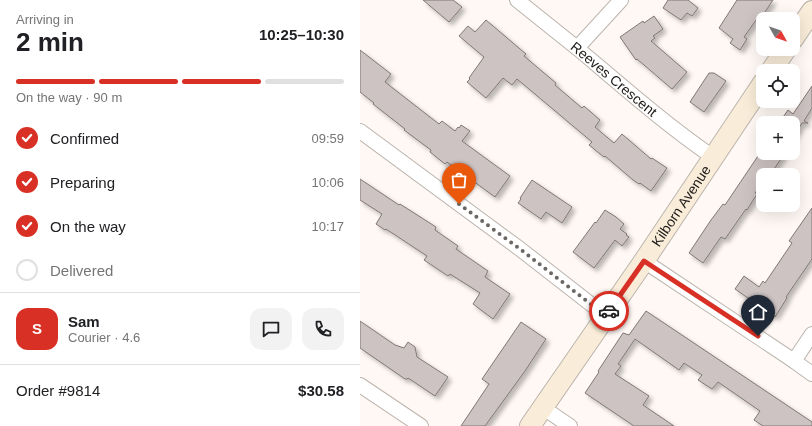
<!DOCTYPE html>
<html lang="en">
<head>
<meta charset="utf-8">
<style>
  :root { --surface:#fff; --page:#f2f2f2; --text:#202124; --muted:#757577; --line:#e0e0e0; --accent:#d93025 }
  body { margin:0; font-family:Arial,sans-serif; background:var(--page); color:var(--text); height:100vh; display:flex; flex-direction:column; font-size:15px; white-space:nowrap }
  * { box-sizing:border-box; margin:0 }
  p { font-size:13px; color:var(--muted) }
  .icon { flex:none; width:22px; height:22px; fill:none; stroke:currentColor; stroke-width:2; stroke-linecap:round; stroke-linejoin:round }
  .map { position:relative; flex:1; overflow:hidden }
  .sheet { display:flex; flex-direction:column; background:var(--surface); width:360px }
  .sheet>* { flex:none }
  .needle { width:26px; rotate:130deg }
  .buttons { position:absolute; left:396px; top:12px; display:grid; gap:8px }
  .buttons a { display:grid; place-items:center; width:44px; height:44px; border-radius:8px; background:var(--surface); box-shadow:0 4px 16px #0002; font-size:20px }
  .pin { position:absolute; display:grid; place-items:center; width:34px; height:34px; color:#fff; margin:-41px -17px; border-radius:50% 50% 50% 0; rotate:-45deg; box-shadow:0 0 4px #0007 }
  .pin .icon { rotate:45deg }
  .courier { position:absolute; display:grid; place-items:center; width:40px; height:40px; margin:-20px; border:3px solid #d93025; border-radius:50%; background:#fff; color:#222; box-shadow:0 1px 5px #0007 }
  .overview em { font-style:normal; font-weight:700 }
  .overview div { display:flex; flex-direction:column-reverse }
  .overview { display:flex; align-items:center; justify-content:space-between; height:68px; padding:0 16px }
  h1 { font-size:26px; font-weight:700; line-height:30px }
  .bar { display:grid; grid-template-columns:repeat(4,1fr); gap:6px 4px; align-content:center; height:48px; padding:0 16px }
  .bar i { height:5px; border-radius:3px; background:var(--line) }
  .bar .active { background:var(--accent) }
  .bar p { grid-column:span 4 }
  .line { display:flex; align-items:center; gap:10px; padding:0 16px; border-top:1px solid var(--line) }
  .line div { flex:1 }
  .round { display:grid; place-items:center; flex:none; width:42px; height:42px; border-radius:12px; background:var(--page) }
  ol { padding:0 16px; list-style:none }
  li { display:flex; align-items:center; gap:12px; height:44px }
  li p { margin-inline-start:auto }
  li .icon { padding:4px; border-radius:50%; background:var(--accent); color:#fff; stroke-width:4 }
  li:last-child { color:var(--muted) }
  li i { width:22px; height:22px; border:2px solid var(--line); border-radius:50% }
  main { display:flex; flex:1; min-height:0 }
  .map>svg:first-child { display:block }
  .building { fill:#cdc3c2; stroke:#807776; filter:url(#shadow) }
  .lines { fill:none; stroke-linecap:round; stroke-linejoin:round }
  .street-casing { stroke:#bbb4ae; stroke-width:16 }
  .secondary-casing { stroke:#bbb4ae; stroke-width:22 }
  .street { stroke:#fff; stroke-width:14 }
  .secondary { stroke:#f9edd9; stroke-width:20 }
  .done { stroke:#6b6764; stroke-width:4; stroke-dasharray:0 7.2 }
  .route { stroke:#d93025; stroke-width:5 }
  .labels { text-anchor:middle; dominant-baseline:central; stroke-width:3; stroke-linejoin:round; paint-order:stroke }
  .street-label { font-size:14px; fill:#1c1917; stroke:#fff8f4 }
</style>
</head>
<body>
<main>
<section class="sheet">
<div class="overview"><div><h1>2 min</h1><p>Arriving in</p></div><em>10:25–10:30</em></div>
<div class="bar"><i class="active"></i><i class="active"></i><i class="active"></i><i></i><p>On the way · 90 m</p></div>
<ol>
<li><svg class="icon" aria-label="check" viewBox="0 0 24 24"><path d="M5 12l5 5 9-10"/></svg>Confirmed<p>09:59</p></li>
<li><svg class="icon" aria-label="check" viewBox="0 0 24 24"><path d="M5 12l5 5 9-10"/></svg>Preparing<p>10:06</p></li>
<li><svg class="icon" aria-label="check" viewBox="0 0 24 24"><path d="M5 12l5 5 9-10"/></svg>On the way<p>10:17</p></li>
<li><i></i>Delivered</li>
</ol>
<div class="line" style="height:72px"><b class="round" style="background:var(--accent);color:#fff">S</b><div><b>Sam</b><p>Courier · 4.6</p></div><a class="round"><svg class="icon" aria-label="chat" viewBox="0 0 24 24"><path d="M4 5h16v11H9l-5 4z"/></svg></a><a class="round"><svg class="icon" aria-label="phone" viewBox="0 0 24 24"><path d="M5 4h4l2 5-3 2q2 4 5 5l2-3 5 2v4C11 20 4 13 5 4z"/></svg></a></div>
<div class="line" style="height:52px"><div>Order #9814</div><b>$30.58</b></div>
</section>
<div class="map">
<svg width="452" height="426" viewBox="0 0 452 426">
  <defs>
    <filter id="shadow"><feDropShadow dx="3.5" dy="3.5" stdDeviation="2" flood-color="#0004"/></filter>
  </defs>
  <rect width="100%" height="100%" fill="#fff8f4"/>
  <g class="building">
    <path d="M63,0H93L102,7L89,22Z"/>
    <path d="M308,0H328L338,8L332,16L327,13L321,20L303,8Z"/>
    <path d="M377,0H413L401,18L399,16L384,37L387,39L380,50L370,43L373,39L359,28Z"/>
    <path d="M294,16L303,29L293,36L295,38L291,41L327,72L312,89L277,59L276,60L260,37L283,21L284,23Z"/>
    <path d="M126,20L166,54L164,56L196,83L195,85L222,108L224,106L240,120L235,127L254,143L262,134L291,159L292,158L307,168L291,191L280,183L279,184L273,180L245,156L244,157L229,145L232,142L157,79L152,85L143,78L126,98L107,82L110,79L109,78L124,57L99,36L108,26L115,32Z"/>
    <path d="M0,50L31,74L25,82L79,124L82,121L95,131L98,127L99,128L101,125L110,131L102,141L150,176L135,197L87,162L85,164L70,152L71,150L44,130L45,129L13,104L14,103L0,92Z"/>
    <path d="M349,73H354L366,81L344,112L330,102Z"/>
    <path d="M452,86V108L444,121L448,123H442L433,138V123H419L428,110L433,114Z"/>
    <path d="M403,153H425L410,175H403V181L395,193L397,194L387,210L386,209L365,239L361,237L343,263L329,253L351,220L363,204L365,205L398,156L400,157Z"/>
    <path d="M0,179L39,205L40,204L76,227L75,230L98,246L96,249L128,271L125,277L150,294L133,319L113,304L120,293L90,274L88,276L64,260L67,256L26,229L25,230L16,224L22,214L0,200Z"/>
    <path d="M172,180L212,207L202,223L186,212L181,219L158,203L161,199L160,198Z"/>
    <path d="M452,208V259L426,297L427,298L415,317L375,289L384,276L399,287L403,281L405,283L432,243L429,241Z"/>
    <path d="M245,210L256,217L264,224L260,229L267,234L266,235L269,237L262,246L255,240L234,268L213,252L235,222L236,223Z"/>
    <path d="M286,311L452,422V426H403L394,420L400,411L358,382L352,389L338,380L342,375L324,363L319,370L275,339L258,364L261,366L255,374L289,396L283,405L314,426H274L225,393L239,372L238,371L263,333L269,335Z"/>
    <path d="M0,321L35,345L44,348L48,342L55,347L57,357L88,377L75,396L48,378L47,379H45L0,348Z"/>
    <path d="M161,322L186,339L165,371L125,426H101L129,384L122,379Z"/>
  </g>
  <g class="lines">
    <g class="street-casing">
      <g id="street">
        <path id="s1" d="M157,0C177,16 197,32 217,48C261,85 305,124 353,157"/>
        <path d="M217,48L261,0"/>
        <path d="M0,131L160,249L246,316"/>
        <path d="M284,261L434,361L452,374"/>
        <path d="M434,361L452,334"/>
        <path d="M0,385L61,426"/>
        <path d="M182,407L210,426"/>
      </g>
    </g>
    <g class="secondary-casing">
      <g id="secondary">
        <path d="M433,39L452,11"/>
        <path d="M411,71L426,49"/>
        <path id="s2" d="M170,426L284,261L403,83"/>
      </g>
    </g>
    <use href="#street" class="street"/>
    <use href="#secondary" class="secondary"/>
  </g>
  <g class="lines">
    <path class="done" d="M99,204L160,249L246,316L249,311"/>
    <path class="route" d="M249,311L284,261L398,336"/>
  </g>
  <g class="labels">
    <g class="street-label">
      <text stroke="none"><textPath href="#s1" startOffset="125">Reeves Crescent</textPath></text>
      <text stroke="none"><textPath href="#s2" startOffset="267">Kilborn Avenue</textPath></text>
    </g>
  </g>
</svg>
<div class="buttons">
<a><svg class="needle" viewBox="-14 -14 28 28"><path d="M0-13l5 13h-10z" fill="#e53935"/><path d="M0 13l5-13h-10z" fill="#757577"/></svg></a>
<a><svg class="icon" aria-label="locate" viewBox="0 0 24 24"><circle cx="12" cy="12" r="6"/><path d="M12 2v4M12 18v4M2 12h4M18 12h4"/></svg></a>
<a>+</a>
<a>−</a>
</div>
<div class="pin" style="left:99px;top:204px;background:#ea580c"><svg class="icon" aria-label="bag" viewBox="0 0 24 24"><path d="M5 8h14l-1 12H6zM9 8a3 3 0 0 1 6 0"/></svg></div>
<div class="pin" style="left:398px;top:336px;background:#1f2937"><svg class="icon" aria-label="home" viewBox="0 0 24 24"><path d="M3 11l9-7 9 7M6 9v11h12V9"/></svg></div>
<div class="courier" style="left:249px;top:311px"><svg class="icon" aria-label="car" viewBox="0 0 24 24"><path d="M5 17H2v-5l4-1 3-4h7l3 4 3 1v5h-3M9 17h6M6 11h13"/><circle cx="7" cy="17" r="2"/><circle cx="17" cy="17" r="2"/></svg></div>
</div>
</main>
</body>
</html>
